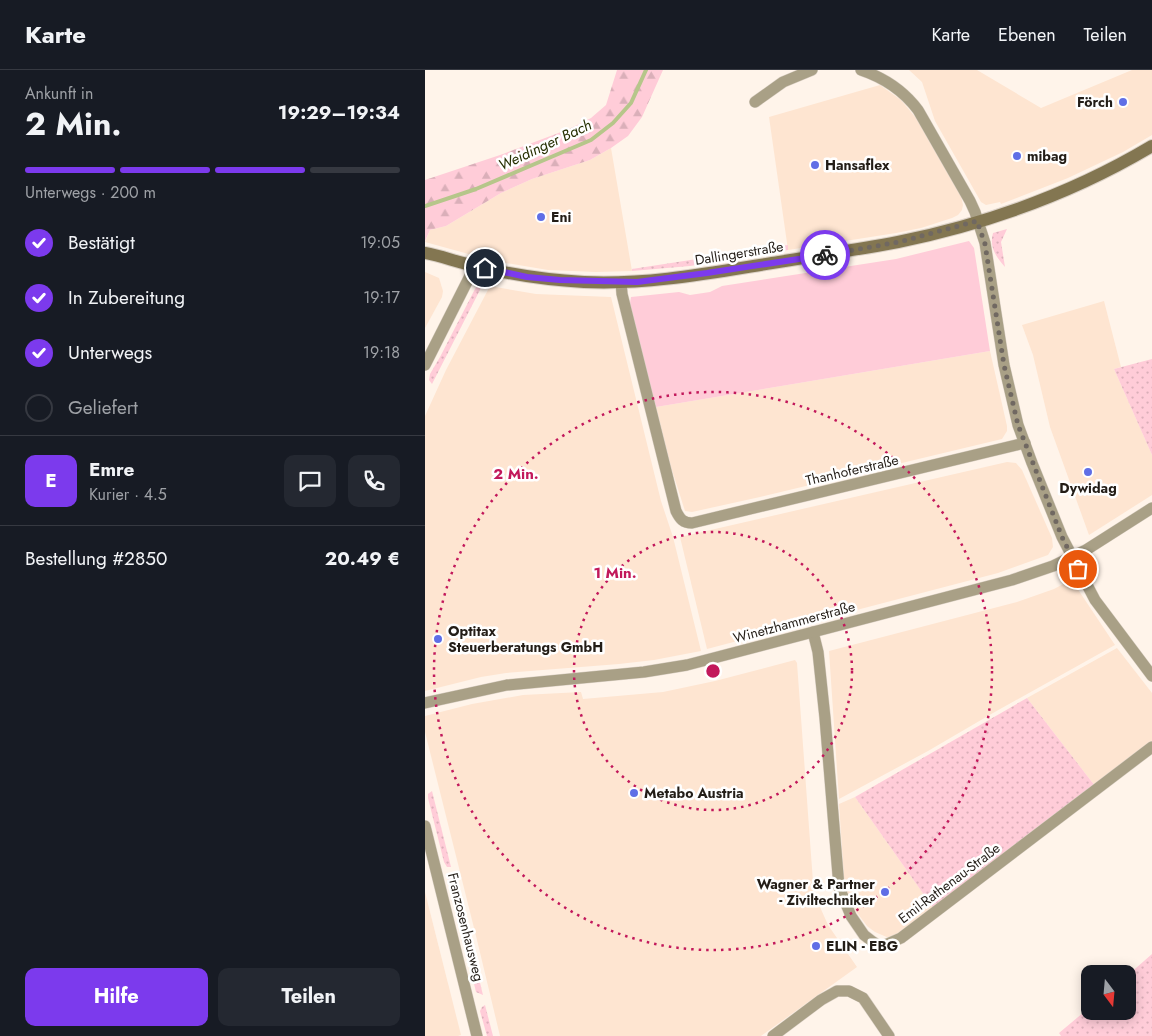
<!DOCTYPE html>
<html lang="de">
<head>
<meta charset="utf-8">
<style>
  :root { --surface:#171b24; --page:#242831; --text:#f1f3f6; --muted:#9ea1a6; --line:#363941; --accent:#7c3aed }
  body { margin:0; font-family:Jost,sans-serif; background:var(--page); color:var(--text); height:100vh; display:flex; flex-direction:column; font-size:19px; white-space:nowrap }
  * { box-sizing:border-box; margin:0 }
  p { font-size:16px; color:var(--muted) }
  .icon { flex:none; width:28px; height:28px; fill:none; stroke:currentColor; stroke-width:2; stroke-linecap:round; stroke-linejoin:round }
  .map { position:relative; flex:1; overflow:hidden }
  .details { display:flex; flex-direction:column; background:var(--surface); width:425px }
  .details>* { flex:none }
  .needle { width:32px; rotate:164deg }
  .fabs { position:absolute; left:656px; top:895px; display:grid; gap:10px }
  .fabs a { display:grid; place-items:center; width:55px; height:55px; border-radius:10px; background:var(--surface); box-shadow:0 2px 12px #0003; font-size:25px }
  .pin { position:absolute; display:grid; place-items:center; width:42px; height:42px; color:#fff; margin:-21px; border:2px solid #fff; border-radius:50%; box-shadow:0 1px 5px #0007 }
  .courier { position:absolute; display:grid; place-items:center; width:50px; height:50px; margin:-25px; border:4px solid #7c3aed; border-radius:50%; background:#fff; color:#222; box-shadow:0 1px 6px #0007 }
  .headline em { font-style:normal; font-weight:700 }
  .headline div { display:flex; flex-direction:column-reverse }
  .headline { display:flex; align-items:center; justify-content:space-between; height:85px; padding:0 25px }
  h1 { font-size:32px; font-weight:700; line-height:38px }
  .bar { display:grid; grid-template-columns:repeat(4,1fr); gap:8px 5px; align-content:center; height:60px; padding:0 25px }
  .bar i { height:6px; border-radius:4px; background:var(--line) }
  .bar .on { background:var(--accent) }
  .bar p { grid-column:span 4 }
  .line { display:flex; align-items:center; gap:12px; padding:0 25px; border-top:1px solid var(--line) }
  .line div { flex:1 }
  .round { display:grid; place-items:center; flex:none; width:52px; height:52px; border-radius:10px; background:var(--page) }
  ol { padding:0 25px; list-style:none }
  li { display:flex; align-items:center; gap:15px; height:55px }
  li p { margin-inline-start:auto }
  li .icon { padding:5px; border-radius:50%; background:var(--accent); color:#fff; stroke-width:4 }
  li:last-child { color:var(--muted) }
  li i { width:28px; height:28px; border:2px solid var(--line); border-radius:50% }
  .cta { display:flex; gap:10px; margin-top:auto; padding:10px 25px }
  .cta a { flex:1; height:58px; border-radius:10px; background:var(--accent); color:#fff; font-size:20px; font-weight:700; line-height:58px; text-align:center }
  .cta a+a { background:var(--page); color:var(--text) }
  header { display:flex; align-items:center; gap:30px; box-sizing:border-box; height:70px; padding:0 25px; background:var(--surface); border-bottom:1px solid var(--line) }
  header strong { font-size:24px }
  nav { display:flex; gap:28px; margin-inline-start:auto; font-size:18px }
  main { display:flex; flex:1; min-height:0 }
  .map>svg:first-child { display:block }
  .built { fill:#fee5d1 }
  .grass { fill:url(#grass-dots) }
  .forest { fill:url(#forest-firs) }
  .park { fill:#ffccd8 }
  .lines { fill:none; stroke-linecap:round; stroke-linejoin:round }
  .stream { stroke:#b6c68a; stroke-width:4 }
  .street-casing { stroke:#dcd2c8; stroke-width:12 }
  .secondary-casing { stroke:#dcd2c8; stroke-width:14 }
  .street { stroke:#a9a086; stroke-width:11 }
  .secondary { stroke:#837651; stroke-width:12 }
  .done { stroke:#706861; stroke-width:5; stroke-dasharray:0 9 }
  .route { stroke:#7c3aed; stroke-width:6 }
  .ring { fill:none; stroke:#c2185b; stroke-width:2.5; stroke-dasharray:2.5 5 }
  .poi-dot { fill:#5f6ee6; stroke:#fff; stroke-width:2 }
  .labels { text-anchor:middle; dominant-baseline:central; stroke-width:5; stroke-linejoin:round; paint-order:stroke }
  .poi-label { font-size:14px; font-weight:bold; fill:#231d17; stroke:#fff; text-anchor:start }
  .street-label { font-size:14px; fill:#231d17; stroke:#fff }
  .water-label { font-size:15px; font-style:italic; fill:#262f01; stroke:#fff }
  .centre { fill:#c2185b; stroke:#fff; stroke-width:2.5 }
  .ring-label { font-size:15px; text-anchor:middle; font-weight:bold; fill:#c2185b; stroke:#fff; stroke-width:5; stroke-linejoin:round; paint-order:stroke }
</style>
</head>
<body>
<header>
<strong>Karte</strong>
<nav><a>Karte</a><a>Ebenen</a><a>Teilen</a></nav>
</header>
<main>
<section class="details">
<div class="headline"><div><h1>2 Min.</h1><p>Ankunft in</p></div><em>19:29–19:34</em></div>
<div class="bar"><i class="on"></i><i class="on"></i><i class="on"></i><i></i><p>Unterwegs · 200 m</p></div>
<ol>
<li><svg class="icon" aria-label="check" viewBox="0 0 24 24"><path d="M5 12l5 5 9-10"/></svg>Bestätigt<p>19:05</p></li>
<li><svg class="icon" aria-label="check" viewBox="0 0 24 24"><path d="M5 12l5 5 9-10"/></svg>In Zubereitung<p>19:17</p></li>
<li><svg class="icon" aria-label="check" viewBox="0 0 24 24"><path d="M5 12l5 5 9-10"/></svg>Unterwegs<p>19:18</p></li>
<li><i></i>Geliefert</li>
</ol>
<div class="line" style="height:90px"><b class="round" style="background:var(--accent);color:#fff">E</b><div><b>Emre</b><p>Kurier · 4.5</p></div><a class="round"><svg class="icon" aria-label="chat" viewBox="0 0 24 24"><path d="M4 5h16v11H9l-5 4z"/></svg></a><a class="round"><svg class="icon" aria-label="phone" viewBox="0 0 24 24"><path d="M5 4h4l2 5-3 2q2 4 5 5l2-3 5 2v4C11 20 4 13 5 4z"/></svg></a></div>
<div class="line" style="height:65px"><div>Bestellung #2850</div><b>20.49 €</b></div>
<div class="cta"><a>Hilfe</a><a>Teilen</a></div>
</section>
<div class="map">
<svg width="727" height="966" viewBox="0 0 727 966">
  <defs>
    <pattern id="grass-dots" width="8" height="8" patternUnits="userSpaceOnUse" patternTransform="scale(1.25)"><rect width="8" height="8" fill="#ffccd8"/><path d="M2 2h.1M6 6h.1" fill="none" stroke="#daafb9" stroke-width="1.8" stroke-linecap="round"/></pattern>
    <pattern id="forest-firs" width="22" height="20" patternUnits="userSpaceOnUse" patternTransform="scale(1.25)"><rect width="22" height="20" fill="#ffccd8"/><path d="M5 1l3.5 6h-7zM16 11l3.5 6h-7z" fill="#daafb9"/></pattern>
  </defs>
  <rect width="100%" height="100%" fill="#fff4ea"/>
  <g class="built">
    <path d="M484,0H552L616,38L707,0H727V65L698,82L643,108L576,134L575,132L561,135L556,132L510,51L497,12Z"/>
    <path d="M455,15L476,30L491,48L536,126L538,135L537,140L533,145L527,148L496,158L471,163L363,180L344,47Z"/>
    <path d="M186,78L207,201L171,202L123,200L69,191L0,172L5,160L21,156L76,123L107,109L165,90Z"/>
    <path d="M0,202L14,208L18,221L17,227L0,258Z"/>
    <path d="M65,216L111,224L186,227L236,431L248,467L276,581L229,590L194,594L81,603L56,607L0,621V346L21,300Z"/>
    <path d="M679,231L696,297L689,299L727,385V425L664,465L625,357L608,285L597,255Z"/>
    <path d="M565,281L582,356V361L577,369L335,427L267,442L260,441L246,397L231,337Z"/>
    <path d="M582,392L591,393L597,400L627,468L628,477L623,485L573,503L282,579L255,467Z"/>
    <path d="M644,511L652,518L690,575L568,643L503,681L414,729L404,581L592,532L629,519Z"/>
    <path d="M692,578L727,623V672L670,716L602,628Z"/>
    <path d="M370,590L372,593L388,812L391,828L403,855L432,897L336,966H75L52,870L0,662V646L47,634L98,625L156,622L158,629L238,622L290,611Z"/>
    <path d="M430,727L509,839L472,866L464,868L450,862L442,856L430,840L422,821L419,807L414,734Z"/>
    <path d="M0,822L36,965L33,966H0Z"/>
  </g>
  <g class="grass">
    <path d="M582,159L576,172L580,197C571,187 564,177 568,163Z"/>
    <path d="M363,175V180L265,196L207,201V199Z"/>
    <path d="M54,214L57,216L7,314L4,310L5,304L15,287L50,219Z"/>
    <path d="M727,289V385L689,299Z"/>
    <path d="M602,628L670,716L509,839L430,727Z"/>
    <path d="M7,721L26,797H22L19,792L3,728V724Z"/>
    <path d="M28,804L44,869H40L36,864L23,810L25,806Z"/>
    <path d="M46,876L58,925L51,922L42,884V879Z"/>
    <path d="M727,884V966H636L634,963L665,937V941H702L703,905Z"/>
    <path d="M60,935L68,966H62L55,941L57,937Z"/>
  </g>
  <path class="forest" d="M192,0H238L217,47L203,66L186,78L165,90L107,109L76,123L21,156L5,160L0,171V110L78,84L144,59L166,48L181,35Z"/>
  <path class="park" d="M544,171L549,178L565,281L231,337L204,239L206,227L254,222L265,225L285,222L297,216L471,189Z"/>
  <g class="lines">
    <path class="stream" d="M0,136L51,119L166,70L188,53L206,33L221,0"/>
    <g class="street-casing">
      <g id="street">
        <path d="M436,0C460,8 478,20 493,40L545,131L550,142L560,173L579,295L593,355L607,393L637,467L670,530L727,606"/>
        <path d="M330,32L358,12L387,0"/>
        <path d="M196,212L197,224L251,441C255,449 258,453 267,453L600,373"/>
        <path d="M0,295L50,196"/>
        <path d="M388,562L393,582L400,648L414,817L426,846L439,865L448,872L453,875H460L476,868L727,677"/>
        <path d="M0,633L82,615L219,602L262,595L587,510L628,496L661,480L727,438"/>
        <path d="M0,756L52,966"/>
        <path d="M348,966L396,930L412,921H424L438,928L464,966"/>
      </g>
    </g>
    <g class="secondary-casing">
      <path id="secondary" d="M0,183C17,186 34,193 51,196C87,205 123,210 159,212C223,215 285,203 347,193C389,186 431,180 473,172C561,154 650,122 727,76"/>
    </g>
    <use href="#street" class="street"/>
    <use href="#secondary" class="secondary"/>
  </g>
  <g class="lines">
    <path class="done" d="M400,185L474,172L552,151L560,174L579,295L593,355L637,467L653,499"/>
    <path class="route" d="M60,198L102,207L135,210L212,212L282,203L400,185"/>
  </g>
  <g class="ring">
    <circle cx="288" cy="601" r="139"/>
    <circle cx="288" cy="601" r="279"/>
  </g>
  <g class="poi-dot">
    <circle cx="698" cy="32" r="5"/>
    <circle cx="592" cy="86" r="5"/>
    <circle cx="390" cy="95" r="5"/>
    <circle cx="116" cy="147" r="5"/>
    <circle cx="663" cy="402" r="5"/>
    <circle cx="13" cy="569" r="5"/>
    <circle cx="209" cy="723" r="5"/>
    <circle cx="460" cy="822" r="5"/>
    <circle cx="391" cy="876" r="5"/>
  </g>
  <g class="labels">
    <g class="poi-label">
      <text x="688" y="32" text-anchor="end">Förch</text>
      <text x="602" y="86">mibag</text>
      <text x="400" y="95">Hansaflex</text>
      <text x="126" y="147">Eni</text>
      <text x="663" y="418" text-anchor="middle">Dywidag</text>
      <text x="23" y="561">Optitax<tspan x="23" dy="16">Steuerberatungs GmbH</tspan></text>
      <text x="219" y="723">Metabo Austria</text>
      <text x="450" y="814" text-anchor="end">Wagner &amp; Partner<tspan x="450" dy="16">- Ziviltechniker</tspan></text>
      <text x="401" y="876">ELIN - EBG</text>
    </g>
    <g class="street-label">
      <text transform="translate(314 183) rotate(-9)">Dallingerstraße</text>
      <text transform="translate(427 400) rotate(-13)">Thanhoferstraße</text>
      <text transform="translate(369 552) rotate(-15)">Winetzhammerstraße</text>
      <text transform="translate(524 813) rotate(-37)">Emil-Rathenau-Straße</text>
      <text transform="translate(41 857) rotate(76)">Franzosenhausweg</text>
    </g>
    <g class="water-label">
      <text transform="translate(120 75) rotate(-25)">Weidinger Bach</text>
    </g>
  </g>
  <circle cx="288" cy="601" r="8" class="centre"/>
  <g class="ring-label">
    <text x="91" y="409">2 Min.</text>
    <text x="190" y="508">1 Min.</text>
  </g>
</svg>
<div class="fabs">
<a><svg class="needle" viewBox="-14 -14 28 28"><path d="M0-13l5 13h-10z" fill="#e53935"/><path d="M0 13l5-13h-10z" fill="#9ea1a6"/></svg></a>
</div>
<div class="pin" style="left:653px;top:499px;background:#ea580c"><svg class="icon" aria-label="bag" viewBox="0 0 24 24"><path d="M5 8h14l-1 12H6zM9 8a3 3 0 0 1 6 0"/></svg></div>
<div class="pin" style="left:60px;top:198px;background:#1f2937"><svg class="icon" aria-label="home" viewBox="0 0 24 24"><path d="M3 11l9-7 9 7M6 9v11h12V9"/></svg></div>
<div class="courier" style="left:400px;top:185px"><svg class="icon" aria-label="bike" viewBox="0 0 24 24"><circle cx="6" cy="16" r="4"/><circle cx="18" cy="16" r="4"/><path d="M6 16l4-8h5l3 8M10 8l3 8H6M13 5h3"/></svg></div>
</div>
</main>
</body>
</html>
